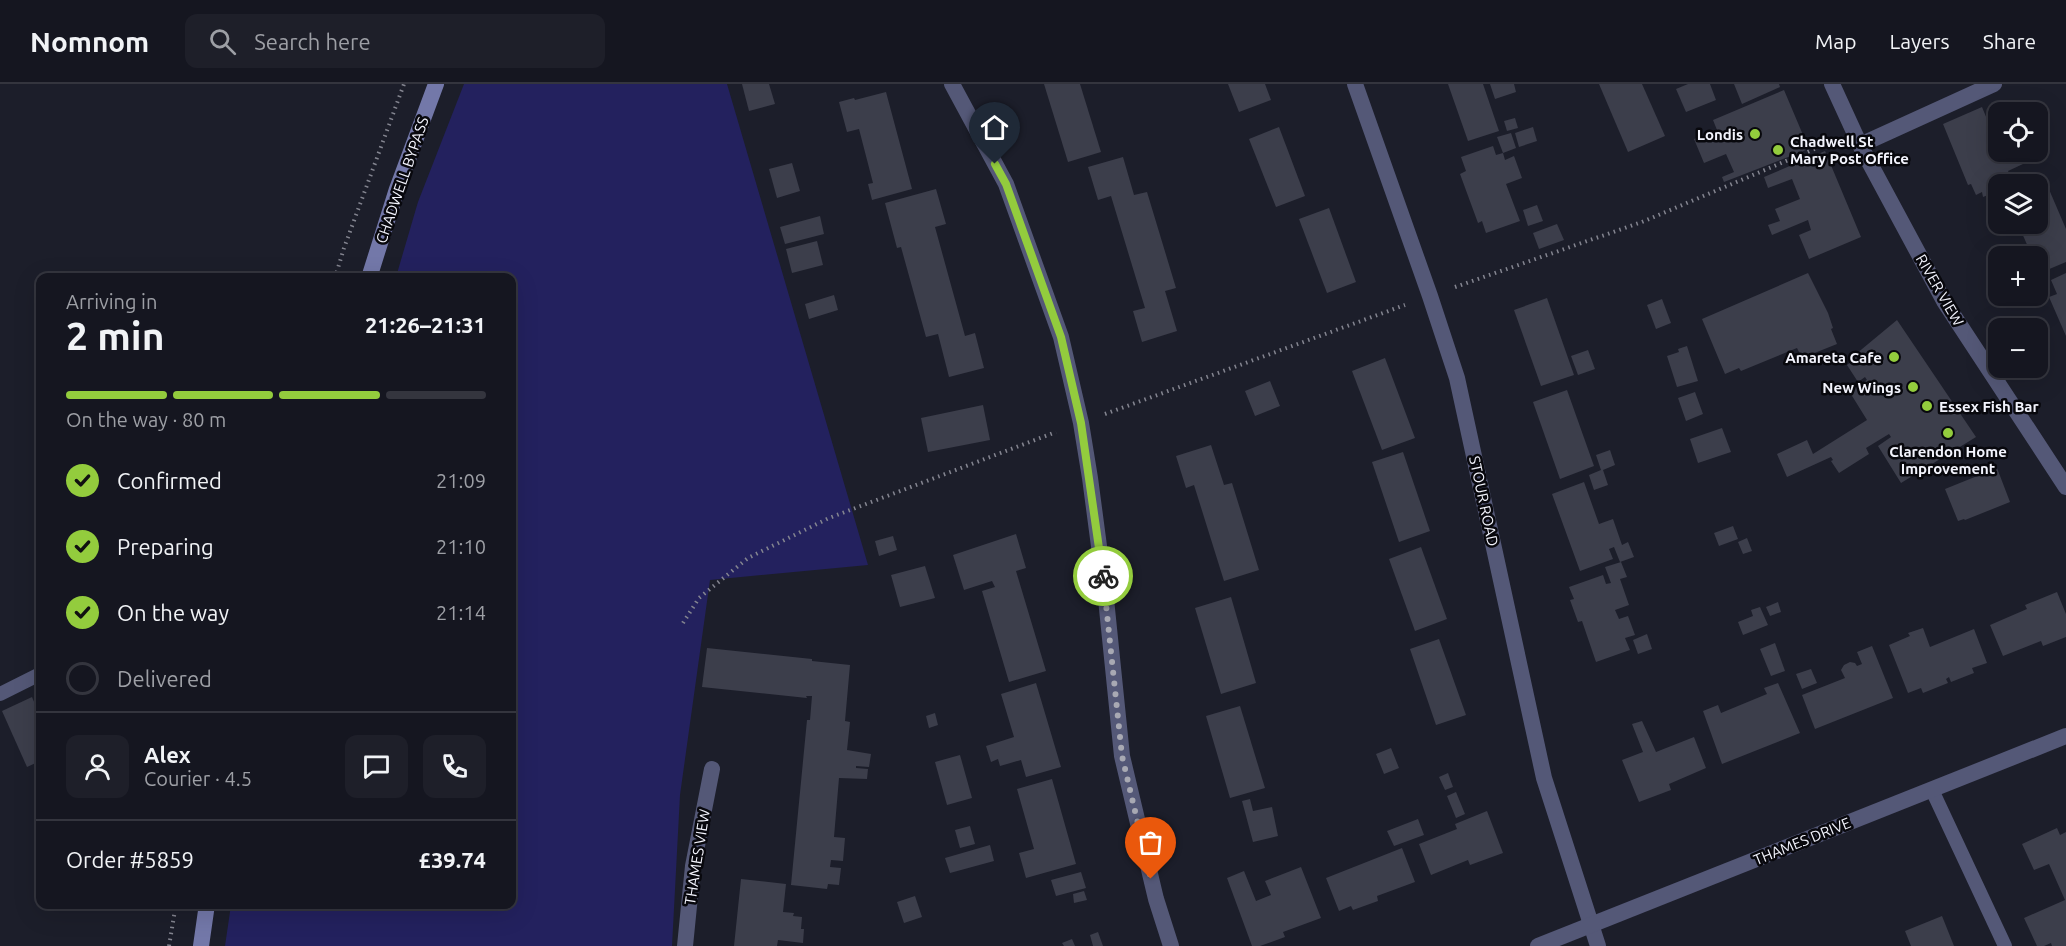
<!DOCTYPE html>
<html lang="en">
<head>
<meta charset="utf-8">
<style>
  :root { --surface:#151620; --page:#1e1f29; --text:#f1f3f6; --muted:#9d9fa5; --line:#34353e; --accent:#93cc3d }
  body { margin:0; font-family:Ubuntu,sans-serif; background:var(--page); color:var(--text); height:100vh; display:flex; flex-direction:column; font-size:22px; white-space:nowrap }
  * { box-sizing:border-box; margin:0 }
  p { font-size:20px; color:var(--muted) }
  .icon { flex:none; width:33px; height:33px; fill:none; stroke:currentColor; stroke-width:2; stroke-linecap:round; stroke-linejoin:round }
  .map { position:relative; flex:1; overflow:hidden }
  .details { position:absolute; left:36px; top:189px; width:480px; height:636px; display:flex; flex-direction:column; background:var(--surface); border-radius:12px; box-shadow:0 6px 24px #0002,0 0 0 2px var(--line) }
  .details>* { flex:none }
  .fabs { position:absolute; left:1988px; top:18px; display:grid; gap:12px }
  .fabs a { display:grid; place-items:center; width:60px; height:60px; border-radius:12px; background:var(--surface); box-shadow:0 6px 24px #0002,0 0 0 2px var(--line); font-size:30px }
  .pin { position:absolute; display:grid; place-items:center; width:51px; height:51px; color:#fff; margin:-62px -26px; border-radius:50% 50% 50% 0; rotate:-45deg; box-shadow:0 0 6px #0007 }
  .pin .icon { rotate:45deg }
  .courier { position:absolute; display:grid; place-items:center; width:60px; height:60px; margin:-30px; border:4px solid #93cc3d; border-radius:50%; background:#fff; color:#222; box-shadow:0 2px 8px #0007 }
  .summary em { font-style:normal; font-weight:700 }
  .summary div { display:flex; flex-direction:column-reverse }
  .summary { display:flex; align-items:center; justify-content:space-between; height:102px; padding:0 30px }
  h1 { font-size:39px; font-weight:700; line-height:45px }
  .bar { display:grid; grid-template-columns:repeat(4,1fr); gap:9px 6px; align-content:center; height:72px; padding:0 30px }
  .bar i { height:8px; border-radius:4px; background:var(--line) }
  .bar .selected { background:var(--accent) }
  .bar p { grid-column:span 4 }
  .line { display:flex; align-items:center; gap:15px; padding:0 30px; border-top:2px solid var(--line) }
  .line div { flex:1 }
  .round { display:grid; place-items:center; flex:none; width:63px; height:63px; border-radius:12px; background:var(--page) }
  ol { padding:0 30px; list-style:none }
  li { display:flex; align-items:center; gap:18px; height:66px }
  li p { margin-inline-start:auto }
  li .icon { padding:6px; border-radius:50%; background:var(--accent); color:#111; stroke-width:4 }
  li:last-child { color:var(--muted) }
  li i { width:33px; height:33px; border:3px solid var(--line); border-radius:50% }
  header { display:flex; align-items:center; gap:36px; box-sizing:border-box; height:84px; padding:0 30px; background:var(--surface); border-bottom:2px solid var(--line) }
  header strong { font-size:28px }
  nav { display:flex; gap:33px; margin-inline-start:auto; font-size:21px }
  .search { width:420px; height:54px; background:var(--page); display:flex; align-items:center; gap:15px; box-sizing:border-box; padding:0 21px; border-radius:12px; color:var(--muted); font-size:22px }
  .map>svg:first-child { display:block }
  .green { fill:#23215e }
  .building { fill:#3c3e4b }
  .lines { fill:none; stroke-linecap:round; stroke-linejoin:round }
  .path { stroke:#848590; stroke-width:4; stroke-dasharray:1.5 4.5; stroke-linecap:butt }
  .service { stroke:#545877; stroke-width:14 }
  .minor { stroke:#545877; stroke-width:16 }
  .secondary { stroke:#7378a9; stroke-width:16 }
  .done { stroke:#a8a9b3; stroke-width:6; stroke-dasharray:0 10.8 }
  .route { stroke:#93cc3d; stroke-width:8 }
  .poi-dot { fill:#93cc3d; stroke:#08080d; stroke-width:2 }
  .labels { text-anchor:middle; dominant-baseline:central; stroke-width:5; stroke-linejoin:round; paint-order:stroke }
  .poi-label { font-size:15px; font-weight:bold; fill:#f3f4fd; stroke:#08080d; text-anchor:end }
  .street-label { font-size:15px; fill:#f3f4fd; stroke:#08080d }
</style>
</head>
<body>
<header>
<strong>Nomnom</strong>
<div class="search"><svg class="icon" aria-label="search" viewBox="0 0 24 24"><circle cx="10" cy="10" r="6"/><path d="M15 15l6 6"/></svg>Search here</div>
<nav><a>Map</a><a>Layers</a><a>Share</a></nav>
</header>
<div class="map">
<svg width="2066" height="862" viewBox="0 0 2066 862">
  <rect width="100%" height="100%" fill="#1c1e2a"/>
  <path class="green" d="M464,0H727L868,481L710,496L680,711L672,862H225L231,821L512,820V194L396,193L418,118Z"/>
  <g class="building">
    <path d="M742,0H769L775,20L749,27Z"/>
    <path d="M1044,0H1080L1101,68L1068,78Z"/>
    <path d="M1228,0H1265L1271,16L1239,28Z"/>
    <path d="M1448,0H1483L1499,47L1468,57Z"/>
    <path d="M1490,0H1514L1516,8L1495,15Z"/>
    <path d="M1599,0H1642L1665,52L1628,68Z"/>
    <path d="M1688,0H1710L1716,16L1686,28L1676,5Z"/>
    <path d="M1734,0H1779L1780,3L1742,20Z"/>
    <path d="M1784,6L1806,58L1803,59L1806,66L1724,98L1722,93L1734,88L1726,70L1704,79L1694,55L1717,46L1713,36Z"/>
    <path d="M886,8L912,105L872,116L868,100L873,99L859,45L847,48L839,18L854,14L855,16Z"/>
    <path d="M1982,23L1998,62V68H2018L2023,80L2008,87L2014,100H1998V107L1983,113L1982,108L1976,111L1971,100L1968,101L1943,40Z"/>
    <path d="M1515,34L1518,44L1507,47L1504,37Z"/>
    <path d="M1279,43L1305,112L1276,123L1249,55Z"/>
    <path d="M1533,43L1537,57L1519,63L1515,49Z"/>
    <path d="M1511,49L1516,64L1503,69L1497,53Z"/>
    <path d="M1493,62L1496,71L1503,69L1505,76L1514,72L1522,94L1506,100L1520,137L1486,149L1482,137L1478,139L1460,90L1466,87L1461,73Z"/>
    <path d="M1825,67L1861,153L1809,175L1799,151L1811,146L1808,136L1772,151L1768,141L1780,137L1775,125L1800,115L1792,95L1768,104L1764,93Z"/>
    <path d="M1123,73L1134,111L1147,108L1176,204L1165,207L1177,247L1142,258L1133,227L1145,224L1111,112L1098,116L1088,83Z"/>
    <path d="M792,79L800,107L777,114L769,85Z"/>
    <path d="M2045,96L2066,145V178L2047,186L2041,171L2032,172L2018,140H2037V100Z"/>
    <path d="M936,105L946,140L935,143L965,252L975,249L984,284L949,293L938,250L926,253L901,163L897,164L885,119Z"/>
    <path d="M1537,121L1543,137L1528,142L1523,126Z"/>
    <path d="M1329,124L1356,198L1327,209L1299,135Z"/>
    <path d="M820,132L824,150L785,160L780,143Z"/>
    <path d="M1557,140L1564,156L1539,165L1533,149Z"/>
    <path d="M817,157L823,181L792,189L786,165Z"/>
    <path d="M1808,189L1828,229L1833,244L1831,245L1837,260L1802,274L1797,264L1741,287L1739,284L1725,290L1702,235Z"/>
    <path d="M2066,189V252L2049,213L2057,210L2051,196Z"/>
    <path d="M834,211L838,226L809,235L805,220Z"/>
    <path d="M1547,214L1574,291L1541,302L1514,226Z"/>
    <path d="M1662,215L1671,239L1656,245L1647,221Z"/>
    <path d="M1897,236L1976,353L1901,399L1878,362L1891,353L1889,350L1866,364L1869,370L1839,389L1831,377L1833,376L1831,373L1787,393L1777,370L1807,356L1813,370L1867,336L1849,307L1867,296L1865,293L1858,298L1847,281L1852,277L1850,275Z"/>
    <path d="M1687,262L1698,297L1677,303L1667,272L1679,268L1678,265Z"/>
    <path d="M1588,266L1595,285L1578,291L1571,272Z"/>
    <path d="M1385,274L1415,354L1382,366L1352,287Z"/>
    <path d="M1270,297L1280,322L1255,332L1245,307Z"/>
    <path d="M1567,306L1594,382L1560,395L1533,318Z"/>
    <path d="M1695,308L1703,330L1686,337L1678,314Z"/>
    <path d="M983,321L990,356L928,368L921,334Z"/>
    <path d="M1722,344L1731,368L1698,379L1690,355Z"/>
    <path d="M1211,361L1224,401L1232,399L1259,486L1224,497L1194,401L1186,404L1176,372Z"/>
    <path d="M1610,366L1615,381L1603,386L1608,401L1594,406L1589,391L1601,386L1596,371Z"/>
    <path d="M1403,368L1430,447L1399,458L1372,378Z"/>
    <path d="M1997,384L2010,418L1965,436L1964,435L1958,437L1945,405Z"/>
    <path d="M1584,398L1599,440L1613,435L1622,461L1628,458L1634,473L1620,478L1614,463L1609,465L1613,475L1580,487L1552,410Z"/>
    <path d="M1733,442L1738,455L1719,462L1714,449Z"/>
    <path d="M1016,450L1026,484L1016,487L1046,587L1009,598L982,507L995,503L992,497L964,506L953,471Z"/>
    <path d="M893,452L897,466L879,472L875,457Z"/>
    <path d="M1747,454L1752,467L1743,470L1738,458Z"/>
    <path d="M1421,463L1447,535L1415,547L1389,475Z"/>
    <path d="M1621,478L1627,493L1620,495L1629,521L1615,526L1619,535L1628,532L1635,551L1625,554L1630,566L1596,578L1582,537L1578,538L1570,516L1574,515L1569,503L1603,491L1606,500L1611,499L1605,483Z"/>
    <path d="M925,482L935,514L900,523L891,491Z"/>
    <path d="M2057,508L2066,530V553L2043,562L2041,557L2003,572L1990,541L2027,525L2025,521Z"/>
    <path d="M1231,513L1256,599L1221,610L1195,524Z"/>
    <path d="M1778,518L1781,528L1770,532L1766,523Z"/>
    <path d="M1760,523L1768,541L1743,551L1738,538L1753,532L1751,526Z"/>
    <path d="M1923,544L1930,563L1974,545L1987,579L1972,584L1974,589L1951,598L1949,593L1946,595L1948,599L1923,609L1921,604L1908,609L1889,561L1910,552L1908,549Z"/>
    <path d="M1647,550L1652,565L1638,570L1633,556Z"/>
    <path d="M1439,555L1466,631L1436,641L1410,565Z"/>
    <path d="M1775,559L1785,587L1771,592L1760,565Z"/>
    <path d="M1872,562L1893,614L1815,645L1802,611L1845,594L1841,586L1844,581L1850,578L1855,579L1857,582L1862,580L1857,568Z"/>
    <path d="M707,564L812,575V577L850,581L845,637L850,638L847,666L871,670L869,683L856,682V684L868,685L867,695L839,694L834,753L845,754L843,777L831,776L830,783L841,784L839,801L828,800L827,805L791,801L807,636H810L812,612H806L807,614L702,603Z"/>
    <path d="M1811,585L1817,599L1802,605L1796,590Z"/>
    <path d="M1036,599L1061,683L1026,693L1021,676L1000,682L998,675L991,678L986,662L1014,653L1001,610Z"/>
    <path d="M1778,599L1800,649L1722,680L1703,627L1718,621L1721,629L1767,610L1764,604Z"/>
    <path d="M32,613L40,632V677L27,683L2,627Z"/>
    <path d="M1240,622L1265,704L1230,714L1206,632Z"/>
    <path d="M935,629L938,641L929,644L926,632Z"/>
    <path d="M1642,637L1656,668L1694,653L1706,684L1669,700L1671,706L1639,718L1622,676L1643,668L1632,640Z"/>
    <path d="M1391,664L1399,684L1384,690L1376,670Z"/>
    <path d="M960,671L972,714L947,721L935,678Z"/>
    <path d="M1448,689L1453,703L1445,706L1439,693Z"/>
    <path d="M1052,695L1076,780L1026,794L1019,769L1034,765L1017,705Z"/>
    <path d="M1456,708L1465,730L1456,734L1447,712Z"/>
    <path d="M1250,715L1253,727L1272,723L1278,752L1253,758L1242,717Z"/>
    <path d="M1487,727L1503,769L1470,781L1468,776L1431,791L1419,760L1457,745L1455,740Z"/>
    <path d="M1418,735L1424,751L1394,762L1387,747Z"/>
    <path d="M970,742L975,760L960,764L955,746Z"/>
    <path d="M2057,744L2060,751L2066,748V862H2052L2051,859L2044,862H2037L2024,834L2065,816L2049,780L2034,786L2022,760Z"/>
    <path d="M990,761L994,777L950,789L945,774Z"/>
    <path d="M1402,764L1415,798L1377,812L1378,817L1353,826L1351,822L1339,827L1326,794Z"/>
    <path d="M1301,783L1321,834L1283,848L1285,853L1260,862H1252L1227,794L1244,787L1256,817L1271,811L1265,797Z"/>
    <path d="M1081,788L1086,804L1056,812L1051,796Z"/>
    <path d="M741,795L786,800L783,828L794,829L793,832L802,833L801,845H804L803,859L778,856L777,862H734Z"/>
    <path d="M1084,807L1087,816L1074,819L1073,810Z"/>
    <path d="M915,812L922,833L904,839L897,818Z"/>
    <path d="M1942,832L1954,862H1911L1905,847Z"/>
    <path d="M1098,848L1103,862H1093L1090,851Z"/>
    <path d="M1072,855L1075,862H1064L1062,859Z"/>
  </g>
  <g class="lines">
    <g class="path">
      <path d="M335,194L344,164L404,0"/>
      <path d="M1455,203L1642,138L1831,58"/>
      <path d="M1105,330L1405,221"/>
      <path d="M683,539L699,514L748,474L829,434L1056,348"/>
      <path d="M169,862L176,820"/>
    </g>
    <g class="service">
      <path d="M0,610L40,590"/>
      <path d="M1932,706L2005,862"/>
    </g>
    <g class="minor">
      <path d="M952,0L1006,100L1061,253L1081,339L1090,394L1106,515L1122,672L1156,815L1171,862"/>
      <path d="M1355,0L1430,212L1457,294L1544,694L1598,862"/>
      <path d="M1832,0L1860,61L1944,217L2066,403"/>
      <path d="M1860,61L1994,0"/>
      <path d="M685,862L693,782L712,685"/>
      <path d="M1538,862L2066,652"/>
    </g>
    <g class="secondary">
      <path d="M369,194L397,105L436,0"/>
      <path d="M201,862L207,820"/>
    </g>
  </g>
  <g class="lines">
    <path class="done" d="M1103,492L1122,672L1151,795"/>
    <path class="route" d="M995,80L1006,100L1061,253L1081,339L1103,492"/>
  </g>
  <g class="poi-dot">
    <circle cx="1755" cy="50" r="6"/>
    <circle cx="1778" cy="66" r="6"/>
    <circle cx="1894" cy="273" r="6"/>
    <circle cx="1913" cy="303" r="6"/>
    <circle cx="1927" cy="322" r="6"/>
    <circle cx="1948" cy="349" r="6"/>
  </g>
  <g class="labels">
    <g class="poi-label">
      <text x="1743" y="50">Londis</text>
      <text x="1790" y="57" text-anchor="start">Chadwell St<tspan x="1790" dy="17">Mary Post Office</tspan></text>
      <text x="1882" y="273">Amareta Cafe</text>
      <text x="1901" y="303">New Wings</text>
      <text x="1939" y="322" text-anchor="start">Essex Fish Bar</text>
      <text x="1948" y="367" text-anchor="middle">Clarendon Home<tspan x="1948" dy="17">Improvement</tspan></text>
    </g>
    <g class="street-label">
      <text transform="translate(402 96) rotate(-71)">CHADWELL BYPASS</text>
      <text transform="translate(1940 206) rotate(60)">RIVER VIEW</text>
      <text transform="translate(1484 417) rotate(78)">STOUR ROAD</text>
      <text transform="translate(1802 757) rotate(-22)">THAMES DRIVE</text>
      <text transform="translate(697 773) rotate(-81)">THAMES VIEW</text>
    </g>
  </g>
</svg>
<div class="fabs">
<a><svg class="icon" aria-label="locate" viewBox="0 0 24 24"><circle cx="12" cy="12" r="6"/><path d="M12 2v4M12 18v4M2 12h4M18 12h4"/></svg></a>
<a><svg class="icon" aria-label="layers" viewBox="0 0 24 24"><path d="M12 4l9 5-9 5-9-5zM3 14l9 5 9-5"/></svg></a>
<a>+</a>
<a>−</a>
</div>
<div class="pin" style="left:1151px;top:795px;background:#ea580c"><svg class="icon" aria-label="bag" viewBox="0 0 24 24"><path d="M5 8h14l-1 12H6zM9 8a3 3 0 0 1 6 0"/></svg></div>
<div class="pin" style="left:995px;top:80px;background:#1f2937"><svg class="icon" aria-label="home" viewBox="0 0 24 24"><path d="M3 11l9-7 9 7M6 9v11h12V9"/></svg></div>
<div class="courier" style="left:1103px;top:492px"><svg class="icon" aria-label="bike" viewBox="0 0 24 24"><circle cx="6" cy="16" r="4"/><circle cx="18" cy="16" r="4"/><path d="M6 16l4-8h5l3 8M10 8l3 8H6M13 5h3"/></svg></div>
<section class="details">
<div class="summary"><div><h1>2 min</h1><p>Arriving in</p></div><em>21:26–21:31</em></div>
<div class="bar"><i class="selected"></i><i class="selected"></i><i class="selected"></i><i></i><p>On the way · 80 m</p></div>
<ol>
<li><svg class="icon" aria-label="check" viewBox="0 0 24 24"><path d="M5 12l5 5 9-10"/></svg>Confirmed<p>21:09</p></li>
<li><svg class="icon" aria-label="check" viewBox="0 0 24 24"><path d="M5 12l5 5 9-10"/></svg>Preparing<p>21:10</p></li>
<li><svg class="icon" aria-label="check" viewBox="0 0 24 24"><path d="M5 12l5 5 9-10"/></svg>On the way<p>21:14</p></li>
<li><i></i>Delivered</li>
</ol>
<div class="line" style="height:108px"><a class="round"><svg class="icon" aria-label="person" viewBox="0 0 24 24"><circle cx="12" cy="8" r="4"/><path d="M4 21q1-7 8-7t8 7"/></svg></a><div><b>Alex</b><p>Courier · 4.5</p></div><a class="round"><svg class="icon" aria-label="chat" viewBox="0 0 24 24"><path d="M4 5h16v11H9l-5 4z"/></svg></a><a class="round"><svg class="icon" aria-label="phone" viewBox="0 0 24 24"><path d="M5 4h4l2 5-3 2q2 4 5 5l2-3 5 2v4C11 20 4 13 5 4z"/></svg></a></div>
<div class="line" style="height:78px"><div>Order #5859</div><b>£39.74</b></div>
</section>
</div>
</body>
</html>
